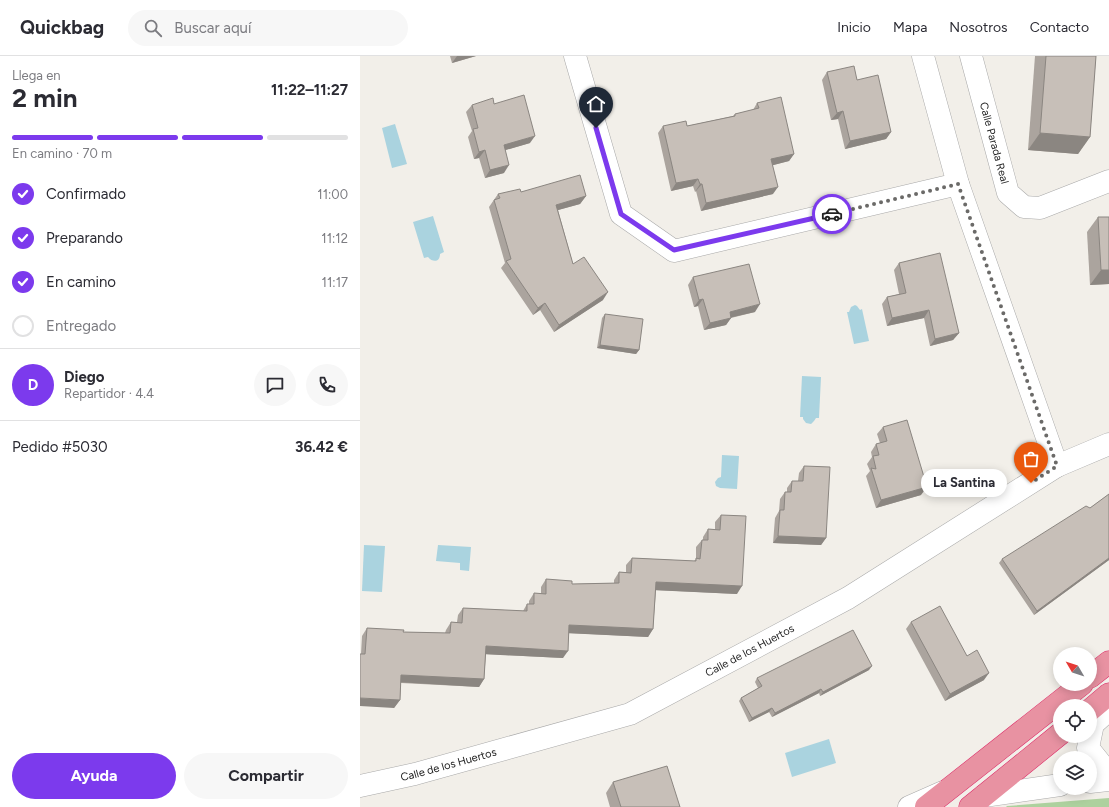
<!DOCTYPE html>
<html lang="es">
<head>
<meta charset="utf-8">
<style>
  :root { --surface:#fff; --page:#f7f7f7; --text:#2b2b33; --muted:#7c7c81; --line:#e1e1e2; --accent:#7c3aed }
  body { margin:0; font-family:Figtree,sans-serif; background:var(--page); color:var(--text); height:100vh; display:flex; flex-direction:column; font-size:15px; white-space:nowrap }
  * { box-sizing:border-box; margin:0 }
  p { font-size:13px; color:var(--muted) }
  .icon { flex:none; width:22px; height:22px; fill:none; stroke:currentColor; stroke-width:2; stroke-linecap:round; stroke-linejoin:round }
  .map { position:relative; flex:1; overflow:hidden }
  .drawer { display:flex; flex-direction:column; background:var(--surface); width:360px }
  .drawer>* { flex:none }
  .needle { width:26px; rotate:309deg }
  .tools { position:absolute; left:693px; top:591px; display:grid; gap:8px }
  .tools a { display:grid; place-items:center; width:44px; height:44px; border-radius:50%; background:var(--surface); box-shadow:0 2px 10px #0003; font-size:20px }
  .pin { position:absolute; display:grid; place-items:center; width:34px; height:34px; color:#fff; margin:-41px -17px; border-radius:50% 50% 50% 0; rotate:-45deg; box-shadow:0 0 4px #0007 }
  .pin .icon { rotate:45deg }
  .courier { position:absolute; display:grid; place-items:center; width:40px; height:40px; margin:-20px; border:3px solid #7c3aed; border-radius:50%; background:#fff; color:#222; box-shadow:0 1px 5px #0007 }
  .bubble { position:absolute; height:28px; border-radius:14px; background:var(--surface); box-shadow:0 2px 10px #0003; font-size:13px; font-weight:700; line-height:28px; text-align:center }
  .overview em { font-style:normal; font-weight:700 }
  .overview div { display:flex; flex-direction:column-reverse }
  .overview { display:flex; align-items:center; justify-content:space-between; height:68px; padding:0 12px }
  h1 { font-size:26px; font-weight:700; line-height:30px }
  .bar { display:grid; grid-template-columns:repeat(4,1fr); gap:6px 4px; align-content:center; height:48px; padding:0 12px }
  .bar i { height:5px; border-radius:3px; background:var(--line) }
  .bar .selected { background:var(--accent) }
  .bar p { grid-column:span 4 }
  .line { display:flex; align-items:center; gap:10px; padding:0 12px; border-top:1px solid var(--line) }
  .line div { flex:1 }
  .round { display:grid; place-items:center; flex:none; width:42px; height:42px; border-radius:21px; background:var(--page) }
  ol { padding:0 12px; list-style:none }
  li { display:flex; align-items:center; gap:12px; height:44px }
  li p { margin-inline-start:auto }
  li .icon { padding:4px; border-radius:50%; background:var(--accent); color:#fff; stroke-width:4 }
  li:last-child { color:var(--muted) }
  li i { width:22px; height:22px; border:2px solid var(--line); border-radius:50% }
  .cta { display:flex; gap:8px; margin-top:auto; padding:8px 12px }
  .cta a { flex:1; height:46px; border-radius:24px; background:var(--accent); color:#fff; font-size:16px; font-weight:700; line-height:46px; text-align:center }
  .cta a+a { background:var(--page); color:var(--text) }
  header { display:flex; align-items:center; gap:24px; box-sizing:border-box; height:56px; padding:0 20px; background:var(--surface); border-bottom:1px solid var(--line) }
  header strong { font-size:19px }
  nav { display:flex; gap:22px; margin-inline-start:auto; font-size:14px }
  .search { width:280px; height:36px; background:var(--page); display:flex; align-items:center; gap:10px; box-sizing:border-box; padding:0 14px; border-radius:22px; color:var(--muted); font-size:15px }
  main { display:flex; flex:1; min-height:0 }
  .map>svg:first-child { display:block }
  .forest { fill:#add19e }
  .water { fill:#aad3df }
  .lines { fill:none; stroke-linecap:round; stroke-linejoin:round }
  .minor-casing { stroke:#a9a9a9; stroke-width:23 }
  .highway-casing { stroke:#dc2a67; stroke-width:23 }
  .minor { stroke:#fff; stroke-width:22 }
  .highway { stroke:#e892a2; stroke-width:22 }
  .wall { fill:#aba49e }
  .shaded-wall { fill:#8b8681 }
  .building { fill:#c7bfb8; stroke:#8b8681 }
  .done { stroke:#6b6a68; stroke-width:4; stroke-dasharray:0 7.2 }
  .route { stroke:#7c3aed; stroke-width:5 }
  .labels { text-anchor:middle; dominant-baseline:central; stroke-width:3; stroke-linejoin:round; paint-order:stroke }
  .street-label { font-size:11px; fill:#222; stroke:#fff }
</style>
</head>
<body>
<header>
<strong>Quickbag</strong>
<div class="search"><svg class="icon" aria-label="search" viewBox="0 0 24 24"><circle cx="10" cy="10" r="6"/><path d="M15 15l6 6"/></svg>Buscar aquí</div>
<nav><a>Inicio</a><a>Mapa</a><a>Nosotros</a><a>Contacto</a></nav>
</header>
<main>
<section class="drawer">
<div class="overview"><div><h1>2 min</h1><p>Llega en</p></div><em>11:22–11:27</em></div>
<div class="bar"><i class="selected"></i><i class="selected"></i><i class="selected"></i><i></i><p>En camino · 70 m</p></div>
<ol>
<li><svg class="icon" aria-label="check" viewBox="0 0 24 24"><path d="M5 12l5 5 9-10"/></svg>Confirmado<p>11:00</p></li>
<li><svg class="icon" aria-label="check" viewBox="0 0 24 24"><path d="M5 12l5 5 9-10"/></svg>Preparando<p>11:12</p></li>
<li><svg class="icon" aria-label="check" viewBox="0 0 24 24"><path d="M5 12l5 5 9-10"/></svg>En camino<p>11:17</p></li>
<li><i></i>Entregado</li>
</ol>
<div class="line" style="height:72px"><b class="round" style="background:var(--accent);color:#fff">D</b><div><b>Diego</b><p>Repartidor · 4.4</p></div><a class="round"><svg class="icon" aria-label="chat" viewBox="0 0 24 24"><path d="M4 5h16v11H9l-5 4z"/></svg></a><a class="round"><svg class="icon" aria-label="phone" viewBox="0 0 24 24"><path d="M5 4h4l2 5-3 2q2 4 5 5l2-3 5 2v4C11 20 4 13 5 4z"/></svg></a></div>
<div class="line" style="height:52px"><div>Pedido #5030</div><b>36.42 €</b></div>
<div class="cta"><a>Ayuda</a><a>Compartir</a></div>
</section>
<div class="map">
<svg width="749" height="751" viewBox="0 0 749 751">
  <rect width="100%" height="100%" fill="#f2efe9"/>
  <path class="forest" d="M749,742V751H646L647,750Z"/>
  <g class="water">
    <path d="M35,68L47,108L32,112L22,72Z"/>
    <path d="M73,160L84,196L80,198C80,206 73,207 68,201L64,202L53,166Z"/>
    <path d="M495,249L497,250L500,254L502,253L509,285L494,288L487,256H489L491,251Z"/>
    <path d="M442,320L461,321L459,362H456L454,365L451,368L446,367L443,363V361H440Z"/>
    <path d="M362,399L379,400L377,433L360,432L356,430L355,426L358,422L361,421Z"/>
    <path d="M4,489L25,490L22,536L2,535Z"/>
    <path d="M78,489L111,491L109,515L100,514V507L76,505Z"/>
    <path d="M469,683L476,707L432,721L425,697Z"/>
  </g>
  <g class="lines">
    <g class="minor-casing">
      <g id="minor">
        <path d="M215,0L261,158L314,195L598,128"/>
        <path d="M563,0L598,128L697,410"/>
        <path id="s1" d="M611,0L648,137L664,151L680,152L749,125"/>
        <path d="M749,654L733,668L728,692L749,718"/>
        <path d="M730,726L749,724"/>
        <path id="s2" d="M0,730L55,718L270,658L488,542L697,410L749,388"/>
        <path d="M624,740L700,729"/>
        <path d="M549,751L583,736"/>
      </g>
    </g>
    <g class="highway-casing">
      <g id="highway">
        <path d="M730,621L749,606"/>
        <path d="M730,654L749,638"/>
        <path d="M566,751L722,628"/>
        <path d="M610,751L700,678"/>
      </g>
    </g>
    <use href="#minor" class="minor"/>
    <use href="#highway" class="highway"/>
  </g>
  <g class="wall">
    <path d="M90,0H116L92,7Z"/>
    <path d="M675,0H736L730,81L718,98L668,94Z"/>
    <path d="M467,16L497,24L531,76L526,83L485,93L478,63L471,64L462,24Z"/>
    <path d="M397,47L434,98L429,105L413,109V138L341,155L336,135L335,136L333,130L311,135L298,77L303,70H327L373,60L375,58L393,54Z"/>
    <path d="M112,49L170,87L145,94L144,117L125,122L119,102L114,103L108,81L112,75L106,56Z"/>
    <path d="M161,136L226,140L220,148L198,154L213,208L243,244L194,276L180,254L173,259L141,212L145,207L129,151L138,138Z"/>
    <path d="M738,161H749V228L730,229L727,176Z"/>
    <path d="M539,207L599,277L593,284L570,290L564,262L527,270L522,248L527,241L539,238L534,214Z"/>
    <path d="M333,221L395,256L371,262L366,269L344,274L338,250L334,251L328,229Z"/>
    <path d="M245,258L279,294L276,298L237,292L242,262Z"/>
    <path d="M523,371L561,439L516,452L506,420L510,415L507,408L512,401L511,396L516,388L520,387L517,378Z"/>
    <path d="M444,410L466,482L461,489L413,487L415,462L419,455L420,443L425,436H427V432L432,425H438L439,417Z"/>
    <path d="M749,438V504L674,559L639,507L642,503L730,452Z"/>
    <path d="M361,459L377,538L296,534L293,573L288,581L209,577L203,602L126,598L124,623L119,631L41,627L40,644L34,652L1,598L2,580L7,572L43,576L85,577L86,574L91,566H97L98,559L103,552L163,555L167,548H169V545L174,537L181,538V531L186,523L212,528L254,527V524L259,516H266V509L272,502L334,505L336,503V491L342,484H343V481L348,473L355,474V466Z"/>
    <path d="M551,566L607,600L624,624L585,645L546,573Z"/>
    <path d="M509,614L460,640L459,637L412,661L409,656L389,666L379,645L381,642L398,632L395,626L397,622Z"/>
    <path d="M253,726L320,751H250L246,737Z"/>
  </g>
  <g class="shaded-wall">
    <path d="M97,0H116L92,7Z"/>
    <path d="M483,55L478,63L471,64L477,57Z"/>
    <path d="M531,76L526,83L485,93L490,85Z"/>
    <path d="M680,77L730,81L718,98L668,94Z"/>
    <path d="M175,80L170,87L139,96L144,89Z"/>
    <path d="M125,94L119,102L114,103L119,96Z"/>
    <path d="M434,98L429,105L406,111L411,103Z"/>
    <path d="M149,109L144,117L125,122L130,114Z"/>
    <path d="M338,123L333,130L311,135L316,127Z"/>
    <path d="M340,128H342L336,135L335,136Z"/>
    <path d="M418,131L413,138L341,155L346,147Z"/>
    <path d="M226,140L220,148L191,156L196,149Z"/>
    <path d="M741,214H749V228L730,229Z"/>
    <path d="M248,236L243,244L194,276L199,269Z"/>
    <path d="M343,243L338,250L334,251L339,244Z"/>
    <path d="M185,247L180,254L173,259L178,252Z"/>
    <path d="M400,248L395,256L364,263L370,256Z"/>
    <path d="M569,254L564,262L527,270L532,262Z"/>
    <path d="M371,262L366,269L344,274L350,267Z"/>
    <path d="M599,277L593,284L570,290L575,283Z"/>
    <path d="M240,289L279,294L276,298L237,292Z"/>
    <path d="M567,431L561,439L516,452L521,444Z"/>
    <path d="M418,480L466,482L461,489L413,487Z"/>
    <path d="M749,502V504L674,559L677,555Z"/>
    <path d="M296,526L382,530L377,538L291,534Z"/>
    <path d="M209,569L293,573L288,581L204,577Z"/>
    <path d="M126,590L208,595L203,602L121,598Z"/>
    <path d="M512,610L509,614L460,640L463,636Z"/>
    <path d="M629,617L624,624L585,645L590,638Z"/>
    <path d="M41,619L124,623L119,631L36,626Z"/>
    <path d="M461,633L459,637L412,661L415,657Z"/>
    <path d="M0,642L40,644L34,652L0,650Z"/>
    <path d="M412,652L409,656L389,666L392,662Z"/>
  </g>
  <g class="building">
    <path d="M686,0H736L730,81L680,77Z"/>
    <path d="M494,10L497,24L518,19L531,76L490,85L483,55L477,57L467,16Z"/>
    <path d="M164,39L175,80L144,89L149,109L130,114L125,94L119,96L113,73L118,72L112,49L133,42L134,48Z"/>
    <path d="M421,41L434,98L411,103L418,131L346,147L342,128H340L338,123L316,127L303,70L326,65L327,70L375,60V58L399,52L397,47Z"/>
    <path d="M220,119L226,140L196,149L213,208L224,201L248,236L199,269L185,247L178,252L146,205L151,203L134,144L140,142L138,138L160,133L161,136Z"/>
    <path d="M738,161H749V214H741Z"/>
    <path d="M580,197L599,277L575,283L569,254L532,262L527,241L546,237L539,207Z"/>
    <path d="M389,208L400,248L370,256L371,262L350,267L343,243L339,244L333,221Z"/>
    <path d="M245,258L283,263L279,294L240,289Z"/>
    <path d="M547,364L567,431L521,444L511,412L516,413L513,400L519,399L516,388L527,385L523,371Z"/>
    <path d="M444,410L470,411L466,482L418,480L420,454H424L425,436H431L432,425H443Z"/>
    <path d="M749,438V502L677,555L642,503L726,450L730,452Z"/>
    <path d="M361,459L386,460L382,530L296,526L293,573L209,569L208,595L126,590L124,623L41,619L40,644L0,642V598H5L7,572L44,574L43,576L90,577L91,566L102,567L103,552L167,555V548H174V537L186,538V523L212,525V528L259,527V516L271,517L272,502L336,505V502L340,503L342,484H348V473L360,474Z"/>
    <path d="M580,550L607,600L617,594L629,617L590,638L551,566Z"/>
    <path d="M493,574L512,610L463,636L461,633L415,657L412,652L392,662L381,642L402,630L397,622Z"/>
    <path d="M307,710L320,751H261L253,726Z"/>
  </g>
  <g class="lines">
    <path class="done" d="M472,158L598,128L697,410L671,427"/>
    <path class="route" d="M236,72L261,158L314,194L472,158"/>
  </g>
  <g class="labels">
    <g class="street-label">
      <text stroke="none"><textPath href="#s1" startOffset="90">Calle Parada Real</textPath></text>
      <text stroke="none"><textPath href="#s2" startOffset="415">Calle de los Huertos</textPath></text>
      <text stroke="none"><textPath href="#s2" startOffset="91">Calle de los Huertos</textPath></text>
    </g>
  </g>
</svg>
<div class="tools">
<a><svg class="needle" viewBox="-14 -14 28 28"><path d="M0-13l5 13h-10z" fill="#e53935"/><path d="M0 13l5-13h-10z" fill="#7c7c81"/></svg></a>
<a><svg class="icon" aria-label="locate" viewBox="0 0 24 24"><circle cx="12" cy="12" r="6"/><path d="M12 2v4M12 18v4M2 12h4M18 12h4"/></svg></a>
<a><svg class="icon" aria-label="layers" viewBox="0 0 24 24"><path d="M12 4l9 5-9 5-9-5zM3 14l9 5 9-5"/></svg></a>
</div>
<div class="pin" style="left:671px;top:427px;background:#ea580c"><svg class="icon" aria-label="bag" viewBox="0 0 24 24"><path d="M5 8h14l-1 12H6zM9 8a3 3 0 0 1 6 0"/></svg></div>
<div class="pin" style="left:236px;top:72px;background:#1f2937"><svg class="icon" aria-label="home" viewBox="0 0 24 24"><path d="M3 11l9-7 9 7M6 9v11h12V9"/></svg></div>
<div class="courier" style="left:472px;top:158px"><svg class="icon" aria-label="car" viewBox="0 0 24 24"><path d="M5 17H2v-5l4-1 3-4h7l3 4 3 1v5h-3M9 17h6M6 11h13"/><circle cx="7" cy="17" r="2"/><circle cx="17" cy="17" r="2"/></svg></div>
<div class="bubble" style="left:561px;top:413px;width:86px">La Santina</div>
</div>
</main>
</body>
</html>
